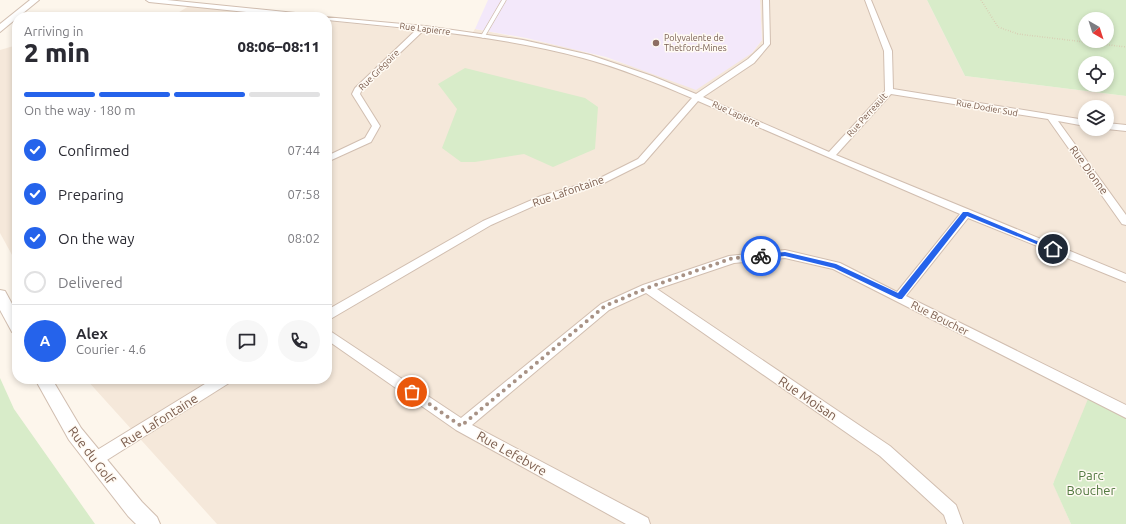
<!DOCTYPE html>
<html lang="en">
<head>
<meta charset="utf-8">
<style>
  :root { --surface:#fff; --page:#f7f7f7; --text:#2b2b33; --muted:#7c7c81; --line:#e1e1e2; --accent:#2563eb }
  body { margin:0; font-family:Ubuntu,sans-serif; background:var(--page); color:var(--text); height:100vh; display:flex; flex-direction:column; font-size:15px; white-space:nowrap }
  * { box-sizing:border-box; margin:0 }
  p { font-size:13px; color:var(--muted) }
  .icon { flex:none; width:22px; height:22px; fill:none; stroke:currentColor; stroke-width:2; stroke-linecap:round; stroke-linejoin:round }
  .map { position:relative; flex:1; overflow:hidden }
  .side { position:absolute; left:12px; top:12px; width:320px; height:372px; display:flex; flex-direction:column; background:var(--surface); border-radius:16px; box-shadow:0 2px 6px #0003 }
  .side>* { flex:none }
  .needle { width:26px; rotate:141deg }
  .buttons { position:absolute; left:1078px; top:12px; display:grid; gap:8px }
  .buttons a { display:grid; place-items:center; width:36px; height:36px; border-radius:50%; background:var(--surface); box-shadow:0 2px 6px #0003; font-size:20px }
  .pin { position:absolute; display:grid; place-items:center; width:34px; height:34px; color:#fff; margin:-17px; border:2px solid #fff; border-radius:50%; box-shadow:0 1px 4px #0007 }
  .courier { position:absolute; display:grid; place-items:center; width:40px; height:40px; margin:-20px; border:3px solid #2563eb; border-radius:50%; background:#fff; color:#222; box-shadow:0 1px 5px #0007 }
  .summary em { font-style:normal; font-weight:800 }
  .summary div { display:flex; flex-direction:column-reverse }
  .summary { display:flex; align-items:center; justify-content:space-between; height:68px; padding:0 12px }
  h1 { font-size:26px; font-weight:800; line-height:30px }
  .bar { display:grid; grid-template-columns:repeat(4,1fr); gap:6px 4px; align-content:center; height:48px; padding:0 12px }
  .bar i { height:5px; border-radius:3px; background:var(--line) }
  .bar .current { background:var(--accent) }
  .bar p { grid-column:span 4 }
  .line { display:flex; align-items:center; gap:10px; padding:0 12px; border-top:1px solid var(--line) }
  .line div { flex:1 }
  .round { display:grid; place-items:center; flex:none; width:42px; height:42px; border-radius:21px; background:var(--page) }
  ol { padding:0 12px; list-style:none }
  li { display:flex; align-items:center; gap:12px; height:44px }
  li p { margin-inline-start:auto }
  li .icon { padding:4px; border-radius:50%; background:var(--accent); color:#fff; stroke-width:4 }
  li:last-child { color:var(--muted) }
  li i { width:22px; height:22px; border:2px solid var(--line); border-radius:50% }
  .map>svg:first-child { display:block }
  .residential { fill:#f5e8da; fill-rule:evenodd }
  .education { fill:#f3e8fa }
  .green { fill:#d8ecc9; fill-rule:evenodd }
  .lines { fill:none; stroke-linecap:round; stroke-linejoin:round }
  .service-casing { stroke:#d1beb0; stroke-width:5 }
  .minor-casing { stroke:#d1beb0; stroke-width:2 }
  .tertiary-casing { stroke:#d1beb0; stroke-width:2 }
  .path { stroke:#d9b8a5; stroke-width:1.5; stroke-dasharray:0.5 2; stroke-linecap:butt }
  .service { stroke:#fff; stroke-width:3.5 }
  .minor { fill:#fff; fill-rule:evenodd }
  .tertiary { fill:#fff; fill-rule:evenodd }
  .route { fill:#2563eb }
  .done { stroke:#a89285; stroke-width:4; stroke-dasharray:0 7.2 }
  .education-dot { fill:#8d6e63; stroke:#fffaf3; stroke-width:1.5 }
  .labels { text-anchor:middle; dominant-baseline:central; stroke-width:3; stroke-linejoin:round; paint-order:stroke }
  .far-street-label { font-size:9px; fill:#7a5c4d; stroke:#fffaf3 }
  .far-education-label { font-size:9px; fill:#785e54; stroke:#fffaf3; text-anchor:start }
  .street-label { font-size:11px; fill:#7a5c4d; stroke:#fffaf3 }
  .near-street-label { font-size:13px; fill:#7a5c4d; stroke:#fffaf3 }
  .near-park-label { font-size:13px; fill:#537a41; stroke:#fffaf3 }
</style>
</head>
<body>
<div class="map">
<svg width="1126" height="524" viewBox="0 0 1126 524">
  <rect width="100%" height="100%" fill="#fdf6ec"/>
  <g class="residential">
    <path d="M760,0H927L965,76L1126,96V412L1053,483L1071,524H217L86,379H327V21L470,36L475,29L567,47L639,68L752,53L762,40ZM1085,107H1107V129H1085Z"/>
    <path d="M189,6L275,16L286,17H171Z"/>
    <path d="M17,45V264L0,233V50Z"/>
  </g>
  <path class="education" d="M488,0H760L762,40L752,53L696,90L606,57L526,38L475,29Z"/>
  <g class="green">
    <path d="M927,0H1126V96L965,76ZM1085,19H1107V41H1085ZM1085,63H1107V85H1085Z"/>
    <path d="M465,68L585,98L598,107L595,149L553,167L524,154L475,162H461L442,148L457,109L438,84Z"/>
    <path d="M0,378L14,409L95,524H0Z"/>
    <path d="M1090,394L1126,412V524H1071L1053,484Z"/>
  </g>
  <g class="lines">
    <g class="service-casing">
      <path id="service" d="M483,36L504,0"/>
    </g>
    <g class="minor-casing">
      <g id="minor">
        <path d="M146,0H167L315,15L318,17H296L149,2Z"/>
        <path d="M763,0H769L770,44L754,63L703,97L829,152L885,91L884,51L865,0H871L892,51L893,89L1085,120V126L1058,121L1126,215V225L1122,224L1048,119L891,94L836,155L1126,274V282L968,218L906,296L1126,405V418L833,269L785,258L734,263L657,289L890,446L956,505L963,524H947L944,515L880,456L646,293L609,310L472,425L648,518L650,524H626L456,430L327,340V329L461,418L601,304L643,285L729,256L785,250L840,263L897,292L960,214L698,101L644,163L602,184L547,200L491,225L327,321V310L483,221L541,196L596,180L638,159L692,98C657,83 620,68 583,58C531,44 478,36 424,30L362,89L360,94L380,126L371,142L327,162V156L365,138L372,126L352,94L355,88L417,29L327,20V17H325L425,26L523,40L590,55L652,76L696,94L748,59L764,44Z"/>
        <path d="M1107,123L1126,125V131L1107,129Z"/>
        <path d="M213,379H231L229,383L99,465L94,467L89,465L87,460L89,455Z"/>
      </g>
    </g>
    <g class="tertiary-casing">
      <g id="tertiary">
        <path d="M30,0H39L0,32V24Z"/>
        <path d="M0,290L5,291L17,313V334L12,332L0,310Z"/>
        <path d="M35,379H52L81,428L142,502L157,517L160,524H136L128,516L69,440Z"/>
      </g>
    </g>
    <path class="path" d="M981,0L998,27L1018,34L1126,47"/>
    <use href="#service" class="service"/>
    <use href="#minor" class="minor"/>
    <use href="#tertiary" class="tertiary"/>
  </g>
  <path class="route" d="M963,212H968L1056,249L1051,250L967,216L902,299H899L834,268L785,256L761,258L758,256L761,254L785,252L836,264L898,293Z"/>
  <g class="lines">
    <path class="done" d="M412,392L461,426L605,306L647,288L733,258L761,256"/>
  </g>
  <circle class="education-dot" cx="656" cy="43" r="4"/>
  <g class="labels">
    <g class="far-street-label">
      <text transform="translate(425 29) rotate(7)">Rue Lapierre</text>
      <text transform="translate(379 70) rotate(-45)">Rue Grégoire</text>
      <text transform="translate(987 108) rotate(10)">Rue Dodier Sud</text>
      <text transform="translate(736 114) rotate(24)">Rue Lapierre</text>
      <text transform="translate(867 115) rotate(-48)">Rue Perreault</text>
    </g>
    <g class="far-education-label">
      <text x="664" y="38">Polyvalente de<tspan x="664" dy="10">Thetford-Mines</tspan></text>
    </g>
    <g class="street-label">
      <text transform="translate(1089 170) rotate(54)">Rue Dionne</text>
      <text transform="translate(568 191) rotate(-19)">Rue Lafontaine</text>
      <text transform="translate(940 318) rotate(27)">Rue Boucher</text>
    </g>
    <g class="near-street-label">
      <text transform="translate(808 398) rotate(34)">Rue Moisan</text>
      <text transform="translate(159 420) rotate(-32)">Rue Lafontaine</text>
      <text transform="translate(512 453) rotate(29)">Rue Lefebvre</text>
      <text transform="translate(92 455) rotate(53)">Rue du Golf</text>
    </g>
    <g class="near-park-label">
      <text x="1091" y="475">Parc<tspan x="1091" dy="15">Boucher</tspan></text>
    </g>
  </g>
</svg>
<div class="buttons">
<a><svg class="needle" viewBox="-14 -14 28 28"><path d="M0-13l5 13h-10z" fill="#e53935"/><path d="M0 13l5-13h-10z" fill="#7c7c81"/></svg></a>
<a><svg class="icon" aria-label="locate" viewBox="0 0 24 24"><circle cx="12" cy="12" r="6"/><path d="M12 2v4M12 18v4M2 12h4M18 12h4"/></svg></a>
<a><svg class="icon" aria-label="layers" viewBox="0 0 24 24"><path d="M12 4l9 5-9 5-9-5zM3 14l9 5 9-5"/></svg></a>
</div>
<div class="pin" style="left:412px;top:392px;background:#ea580c"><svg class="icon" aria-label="bag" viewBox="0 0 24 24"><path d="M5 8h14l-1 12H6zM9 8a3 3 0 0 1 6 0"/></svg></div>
<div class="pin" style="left:1053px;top:249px;background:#1f2937"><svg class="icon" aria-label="home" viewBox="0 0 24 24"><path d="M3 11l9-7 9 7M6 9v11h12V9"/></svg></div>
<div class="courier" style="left:761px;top:256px"><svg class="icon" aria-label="bike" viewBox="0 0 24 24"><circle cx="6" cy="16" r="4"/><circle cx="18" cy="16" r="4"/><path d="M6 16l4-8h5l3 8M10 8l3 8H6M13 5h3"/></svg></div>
<section class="side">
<div class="summary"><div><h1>2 min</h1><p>Arriving in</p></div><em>08:06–08:11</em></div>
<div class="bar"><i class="current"></i><i class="current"></i><i class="current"></i><i></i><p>On the way · 180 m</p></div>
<ol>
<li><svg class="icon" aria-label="check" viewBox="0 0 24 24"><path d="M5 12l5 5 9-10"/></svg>Confirmed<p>07:44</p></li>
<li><svg class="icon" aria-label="check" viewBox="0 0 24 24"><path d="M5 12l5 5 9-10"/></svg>Preparing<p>07:58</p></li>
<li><svg class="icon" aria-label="check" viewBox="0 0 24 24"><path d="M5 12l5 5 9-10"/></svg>On the way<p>08:02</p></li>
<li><i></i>Delivered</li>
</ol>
<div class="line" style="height:72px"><b class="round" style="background:var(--accent);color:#fff">A</b><div><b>Alex</b><p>Courier · 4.6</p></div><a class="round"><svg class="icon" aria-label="chat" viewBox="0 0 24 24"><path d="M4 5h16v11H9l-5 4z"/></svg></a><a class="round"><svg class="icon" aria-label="phone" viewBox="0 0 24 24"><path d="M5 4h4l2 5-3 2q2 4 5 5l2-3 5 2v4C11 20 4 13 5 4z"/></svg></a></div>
</section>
</div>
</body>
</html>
